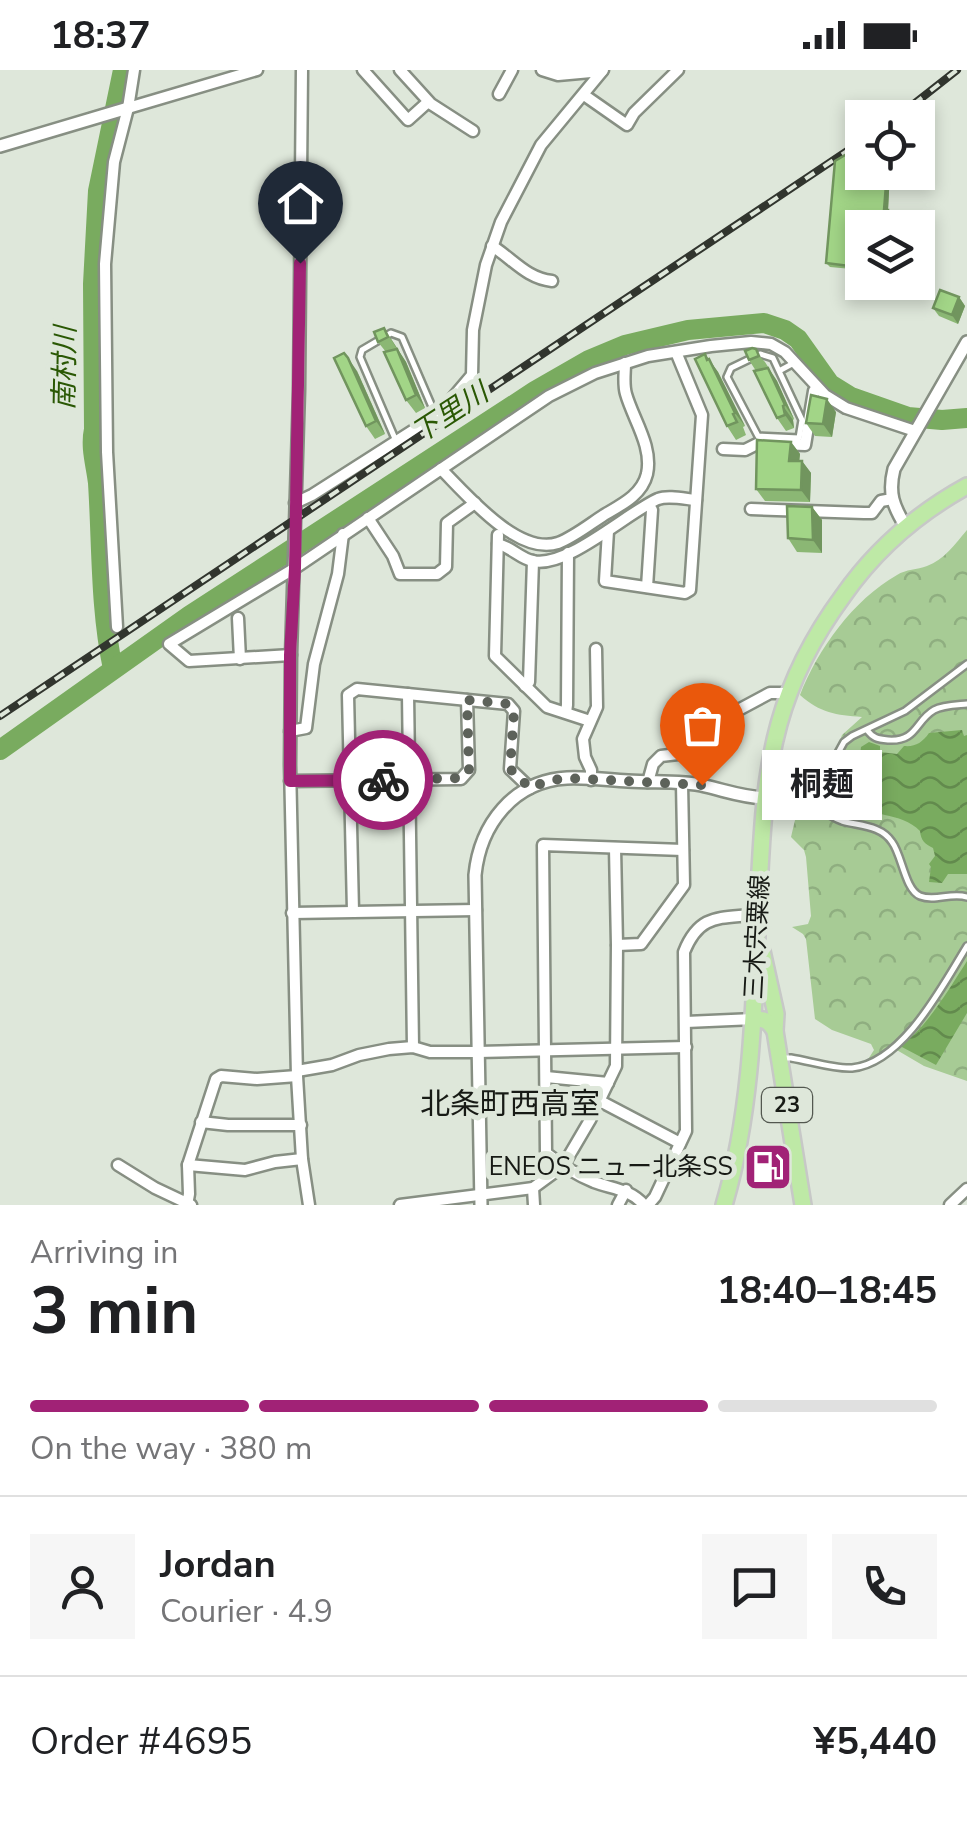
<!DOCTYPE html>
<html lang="en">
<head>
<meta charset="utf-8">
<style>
  :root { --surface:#fff; --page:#f6f6f6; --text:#202124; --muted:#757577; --line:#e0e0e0; --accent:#a12276 }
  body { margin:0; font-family:"Nunito Sans","Noto Sans JP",sans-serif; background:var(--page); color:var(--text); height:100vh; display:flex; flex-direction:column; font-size:38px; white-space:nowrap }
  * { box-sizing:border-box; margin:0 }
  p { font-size:32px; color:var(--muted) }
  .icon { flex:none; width:55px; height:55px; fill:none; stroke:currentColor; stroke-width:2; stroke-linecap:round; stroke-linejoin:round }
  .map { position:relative; height:1135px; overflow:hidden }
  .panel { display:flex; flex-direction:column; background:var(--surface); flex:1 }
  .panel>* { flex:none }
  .tools { position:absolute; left:845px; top:30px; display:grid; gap:20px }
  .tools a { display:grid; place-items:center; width:90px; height:90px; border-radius:0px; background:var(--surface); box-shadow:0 5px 15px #0003; font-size:50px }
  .pin { position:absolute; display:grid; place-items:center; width:85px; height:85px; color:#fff; margin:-102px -42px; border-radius:50% 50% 50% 0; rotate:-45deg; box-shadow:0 0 10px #0007 }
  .pin .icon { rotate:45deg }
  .courier { position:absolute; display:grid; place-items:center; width:100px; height:100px; margin:-50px; border:8px solid #a12276; border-radius:50%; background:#fff; color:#222; box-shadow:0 2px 12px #0007 }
  .bubble { position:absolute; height:70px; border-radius:0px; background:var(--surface); box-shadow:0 5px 15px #0003; font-size:32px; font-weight:700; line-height:70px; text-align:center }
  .overview em { font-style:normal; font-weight:700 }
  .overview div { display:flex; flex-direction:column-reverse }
  .overview { display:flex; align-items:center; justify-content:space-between; height:170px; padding:0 30px }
  h1 { font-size:65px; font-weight:700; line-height:75px }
  .bar { display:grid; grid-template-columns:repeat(4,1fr); gap:15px 10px; align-content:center; height:120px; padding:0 30px }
  .bar i { height:12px; border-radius:8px; background:var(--line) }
  .bar .current { background:var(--accent) }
  .bar p { grid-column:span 4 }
  .line { display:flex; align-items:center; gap:25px; padding:0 30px; border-top:2px solid var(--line) }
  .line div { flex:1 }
  .round { display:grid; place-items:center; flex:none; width:105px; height:105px; border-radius:0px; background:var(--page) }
  .status { display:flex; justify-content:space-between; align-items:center; height:70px; padding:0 50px; background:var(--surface); direction:ltr }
  .status svg { height:28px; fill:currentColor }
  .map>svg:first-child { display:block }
  .forest { fill:url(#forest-crowns) }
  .water { fill:url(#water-waves) }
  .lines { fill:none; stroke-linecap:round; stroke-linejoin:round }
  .river { stroke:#79ab5f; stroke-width:20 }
  .service-casing { stroke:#878f83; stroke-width:10 }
  .minor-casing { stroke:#878f83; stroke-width:15 }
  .tertiary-casing { stroke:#878f83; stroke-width:16 }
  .primary-casing { stroke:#c7c8c7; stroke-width:20 }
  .service { stroke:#fff; stroke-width:5 }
  .minor { stroke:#fff; stroke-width:10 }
  .tertiary { stroke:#fff; stroke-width:11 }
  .primary { stroke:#bee9a6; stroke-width:15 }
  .rail-casing { stroke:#31352e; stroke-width:8 }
  .rail { stroke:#dee7da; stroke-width:4; stroke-dasharray:11; stroke-linecap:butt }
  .wall { fill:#8bb774 }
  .shaded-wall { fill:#71955e }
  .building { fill:#a2d587; stroke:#71955e; stroke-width:2.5 }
  .done { stroke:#5d625a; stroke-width:10; stroke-dasharray:0 18 }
  .route { stroke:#a12276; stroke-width:12 }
  .labels { text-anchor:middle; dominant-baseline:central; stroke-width:10; stroke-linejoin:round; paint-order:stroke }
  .shield { fill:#dee7da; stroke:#535850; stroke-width:2.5 }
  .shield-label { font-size:22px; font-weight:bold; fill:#171a15 }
  .street-label { font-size:25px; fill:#171a15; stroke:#dee7da }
  .poi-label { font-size:25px; fill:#171a15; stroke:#dee7da; text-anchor:end }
  .water-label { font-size:28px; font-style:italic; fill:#2a5804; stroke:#dee7da }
  .quarter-label { font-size:30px; fill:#171a15; stroke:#dee7da }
</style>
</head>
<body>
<div class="status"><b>18:37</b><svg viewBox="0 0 49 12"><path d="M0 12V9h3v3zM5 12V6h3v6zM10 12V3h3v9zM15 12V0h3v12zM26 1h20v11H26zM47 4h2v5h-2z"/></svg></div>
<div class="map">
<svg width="967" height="1135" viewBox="0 0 967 1135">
  <defs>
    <pattern id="forest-crowns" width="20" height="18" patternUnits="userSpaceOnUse" patternTransform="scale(2.5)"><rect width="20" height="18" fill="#a7cb95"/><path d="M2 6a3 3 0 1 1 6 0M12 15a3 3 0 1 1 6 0" fill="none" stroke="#8fae80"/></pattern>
    <pattern id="water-waves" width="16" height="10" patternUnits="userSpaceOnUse" patternTransform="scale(2.5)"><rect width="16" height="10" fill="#79ab5f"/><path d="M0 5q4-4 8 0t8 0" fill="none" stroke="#628a4d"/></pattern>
  </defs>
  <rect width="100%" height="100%" fill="#dee7da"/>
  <path class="forest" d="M967,460V1011L924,996L895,979L872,997L858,999L859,996L867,991L874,980L871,974L832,960L815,949L806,869L803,864L792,857L808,854L811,846L806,787L804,780L791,767L800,729L814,735L827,708L842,665L862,647C836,645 820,643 800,625C818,579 853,530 897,505C906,499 917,500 927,496C944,490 955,474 967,460Z"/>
  <g class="water">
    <path d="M962,660L964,666L967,665V804H948L942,813L929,812L931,797L929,794L935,786L933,778C925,774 921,771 920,761C901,741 867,748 855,731L861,677L869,672L880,676V682L897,684L904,676C915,677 922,673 929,663Z"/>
    <path d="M967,891V943L936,995L900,976C926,959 949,919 967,891Z"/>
  </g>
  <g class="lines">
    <g class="river">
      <path d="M113,599C100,538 102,475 98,413C96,395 90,378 94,359L93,214L98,121L123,0"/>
      <path d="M0,680L189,546L535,321L589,290L625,275L688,260L764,253L785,260L798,269L830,314L851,327L908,347L942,350L967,348"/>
    </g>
    <g class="service-casing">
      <g id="service">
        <path d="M779,301L802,350L799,368L758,366L727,307L731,298L760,284L773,288L779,301L792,294"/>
        <path d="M396,371L360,287L362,280L391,263L402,267L436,346"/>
        <path d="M867,660C873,668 877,669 888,670C917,672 915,651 934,640C943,635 957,635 967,634"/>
        <path d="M801,727C814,734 828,746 842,751C859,756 881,755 892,772C902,785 905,820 920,826C935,832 951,822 967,827"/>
        <path d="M809,731L821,723L829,712L838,683L844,672L852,666L905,641L967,594"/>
        <path d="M783,988H791C810,991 833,999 852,998C903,993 943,915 967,876"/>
      </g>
    </g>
    <g class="minor-casing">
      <g id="minor">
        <path d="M302,0L299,321L291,585L290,695L297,1006L302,1089L309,1135"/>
        <path d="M363,0L408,50L428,32"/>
        <path d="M400,0L431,34L473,61"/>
        <path d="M542,0L558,5L602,1"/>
        <path d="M499,24L512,0"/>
        <path d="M584,25L627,55L634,43L678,0"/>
        <path d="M128,38L257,0"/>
        <path d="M492,176C513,189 526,208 552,211"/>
        <path d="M723,379L745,380L759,373L805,375L814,321L817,317"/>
        <path d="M441,399C467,425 518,486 558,473C574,467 590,454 604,445C621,435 642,425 647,404C653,376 633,349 626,324C623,314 625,303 625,293"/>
        <path d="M295,433L312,425L439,344L472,305L473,260L486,195L501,152L541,75L603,0"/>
        <path d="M751,439L864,443H872L881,431L892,429"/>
        <path d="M368,448L393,486L400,504H437L446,497L447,453L475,433"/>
        <path d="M608,461L605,511L685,523L690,520L702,345L676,282"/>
        <path d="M498,465L495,586L547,637L590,651"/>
        <path d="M498,474C511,477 521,489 533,491C566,499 628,442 658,429C668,425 685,429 696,430"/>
        <path d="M647,517L652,440L649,435"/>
        <path d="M238,548L240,589"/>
        <path d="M117,557L107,382L105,194L114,92L128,38L134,0"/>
        <path d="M291,585L189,591L169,574L295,498L549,326L595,303L648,286L711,276L751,272L771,274L785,282L825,325L846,338L915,361"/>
        <path d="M525,616L529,612L533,491"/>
        <path d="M408,624L413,977"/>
        <path d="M566,642L567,635L568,483"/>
        <path d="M290,661L306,658L314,594L338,504L343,464"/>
        <path d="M591,710V700L585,687L583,669L597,637L596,579"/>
        <path d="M290,711L461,709L469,700L467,630"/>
        <path d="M648,712L653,694L661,686L678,684L687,680L714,653L770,623H789"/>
        <path d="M765,728L801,727"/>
        <path d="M353,841L348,625L357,619L508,634L514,641L510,699L530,718"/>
        <path d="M292,843L476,840"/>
        <path d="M617,875L641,874L684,815L682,714"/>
        <path d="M686,952L754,949"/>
        <path d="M297,1001L332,995L359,985L389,979L413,977L430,982H478L686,977"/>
        <path d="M546,1007L608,1013"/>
        <path d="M600,1031L680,1073"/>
        <path d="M201,1052L228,1055H301"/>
        <path d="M118,1095L155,1118L191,1135"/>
        <path d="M188,1095L245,1100L275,1092L302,1089"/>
        <path d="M533,1118L534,1135"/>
        <path d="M187,1135L189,1124L188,1095L216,1009L221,1006L257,1009L297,1006"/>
        <path d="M400,1135L533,1118L563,1096L590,1050L616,996L617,875L615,778"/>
        <path d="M618,1135L626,1120"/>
        <path d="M644,1135C630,1119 613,1119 594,1112C577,1105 561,1095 546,1083L543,775L683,780"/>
        <path d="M648,1135L655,1127L686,1061L684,882C700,842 721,849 758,844"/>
        <path d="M950,1135L967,1119"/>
      </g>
    </g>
    <g class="tertiary-casing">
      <g id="tertiary">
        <path d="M0,76L128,38"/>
        <path d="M906,457C893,436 888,423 894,399L967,272"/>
        <path d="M481,1135L475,805C480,755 513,711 567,708C587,707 608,710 628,711C653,713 681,710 705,716C727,721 742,727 765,728"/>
      </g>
    </g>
    <g class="primary-casing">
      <g id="primary">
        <path d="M762,881L776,944L775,961"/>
        <path d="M754,949C765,949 769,951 775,961L803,1135"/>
        <path d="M724,1135C754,1035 754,923 759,819C762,764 764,708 779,654C792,607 815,564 843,526C875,480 918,443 967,416"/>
      </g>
    </g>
    <use href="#service" class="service"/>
    <use href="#minor" class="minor"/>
    <use href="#tertiary" class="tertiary"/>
    <use href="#primary" class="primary"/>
    <g class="rail-casing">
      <g id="rail">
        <path d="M896,48L957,0"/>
        <path d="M0,646L862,71"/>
      </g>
    </g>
    <use href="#rail" class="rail"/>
  </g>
  <g class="wall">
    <path d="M862,75V102H890L888,140L891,145L890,158H862V200L830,197L826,193L835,91Z"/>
    <path d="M959,227L965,236L958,254L939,246L933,238Z"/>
    <path d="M384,258L406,292L425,338L416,343L406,330L386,282L378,272Z"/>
    <path d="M752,278L765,292L777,311L794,349L793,350L794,358L786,361L777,348L756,301L749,290Z"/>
    <path d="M705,284L718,302L745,356L743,357L746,365L736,370L727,356Z"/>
    <path d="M357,301L385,364L375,369L366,356Z"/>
    <path d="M836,342L832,367L815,366L806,353Z"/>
    <path d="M791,372L800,384L799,391H802L811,403L810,432L765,431L756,419Z"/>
    <path d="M812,437L822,450V483L797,482L788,468Z"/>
  </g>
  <g class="shaded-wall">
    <path d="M887,102H890L888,140L891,145L890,158H887L884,140Z"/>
    <path d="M959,227L965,236L958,254L952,245Z"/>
    <path d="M384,258L406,292L425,338L416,325L397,279Z"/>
    <path d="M705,284L718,302L745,356L735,343Z"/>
    <path d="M348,288L357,301L385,364L376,351Z"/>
    <path d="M768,298L777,311L794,349L785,335Z"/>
    <path d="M827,329L836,342L832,367L823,354Z"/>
    <path d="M783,336L793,350L794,358L785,345Z"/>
    <path d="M791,372L800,384L798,403L789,391Z"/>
    <path d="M802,391L811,403L810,432L801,420Z"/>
    <path d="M812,437L822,450V483L813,470Z"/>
  </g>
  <g class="building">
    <path d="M862,75V102H887L884,140H888L887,158H862V195L857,197L826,193L835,91Z"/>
    <path d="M940,220L959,227L952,245L933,238Z"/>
    <path d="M384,258L388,267L378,272L374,262Z"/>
    <path d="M752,278L756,279L759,286L749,290L745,281Z"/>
    <path d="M397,279L416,325L406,330L384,282Z"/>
    <path d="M344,283L348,288L376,351L366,356L334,288Z"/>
    <path d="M705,284L707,290L709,289L735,343L733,344L737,352L727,356L695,289Z"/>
    <path d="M768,298L785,335L783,336L785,345L777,348L754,301Z"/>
    <path d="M811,325L827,329L823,354L806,353Z"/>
    <path d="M757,370L791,372L789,391H802L801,420L756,419Z"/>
    <path d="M787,436L812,437L813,470L788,468Z"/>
  </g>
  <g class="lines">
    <path class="done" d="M383,710L461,708L469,700L467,630L508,634L514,642L510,699L530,718L548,711L566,708L702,715"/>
    <path class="route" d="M300,193L295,498L290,585V711L383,710"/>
  </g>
  <defs>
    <g id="fuel-square" transform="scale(2.5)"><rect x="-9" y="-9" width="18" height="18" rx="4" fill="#a12276" stroke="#dee7da"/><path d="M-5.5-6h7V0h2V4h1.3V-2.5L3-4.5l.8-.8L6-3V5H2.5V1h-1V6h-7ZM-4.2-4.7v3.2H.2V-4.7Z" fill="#fff"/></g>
  </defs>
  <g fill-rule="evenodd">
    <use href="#fuel-square" x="768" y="1097"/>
  </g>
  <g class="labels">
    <rect class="shield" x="762" y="1018" width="50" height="34" rx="8"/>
    <g class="shield-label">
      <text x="787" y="1035">23</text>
    </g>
    <g class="street-label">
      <text transform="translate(757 867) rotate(-87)">三木宍粟線</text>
    </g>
    <g class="poi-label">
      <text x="733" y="1097">ENEOS ニュー北条SS</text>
    </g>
    <g class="water-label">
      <text transform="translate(65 298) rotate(-89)">南村川</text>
      <text transform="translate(450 343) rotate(-33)">下里川</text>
    </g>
    <g class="quarter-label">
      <text x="510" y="1034">北条町西高室</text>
    </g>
  </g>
</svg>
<div class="tools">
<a><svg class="icon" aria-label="locate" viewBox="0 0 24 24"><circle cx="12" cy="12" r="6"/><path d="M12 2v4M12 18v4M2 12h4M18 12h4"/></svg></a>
<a><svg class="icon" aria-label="layers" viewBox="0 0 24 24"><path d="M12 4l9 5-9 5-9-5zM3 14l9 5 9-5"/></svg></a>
</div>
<div class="pin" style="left:702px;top:715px;background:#ea580c"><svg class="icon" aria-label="bag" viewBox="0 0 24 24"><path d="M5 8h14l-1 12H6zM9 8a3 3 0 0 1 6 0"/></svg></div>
<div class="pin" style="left:300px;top:193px;background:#1f2937"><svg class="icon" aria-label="home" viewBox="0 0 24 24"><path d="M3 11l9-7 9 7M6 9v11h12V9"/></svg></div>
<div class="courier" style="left:383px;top:710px"><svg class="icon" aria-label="bike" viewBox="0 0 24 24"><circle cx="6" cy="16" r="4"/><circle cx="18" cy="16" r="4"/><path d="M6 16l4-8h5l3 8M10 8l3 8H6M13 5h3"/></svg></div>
<div class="bubble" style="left:762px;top:680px;width:120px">桐麺</div>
</div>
<section class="panel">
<div class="overview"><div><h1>3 min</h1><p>Arriving in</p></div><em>18:40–18:45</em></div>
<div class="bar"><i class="current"></i><i class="current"></i><i class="current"></i><i></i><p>On the way · 380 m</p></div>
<div class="line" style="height:180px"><a class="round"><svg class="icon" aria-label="person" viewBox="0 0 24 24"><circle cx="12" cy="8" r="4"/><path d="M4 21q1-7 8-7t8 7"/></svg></a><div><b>Jordan</b><p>Courier · 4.9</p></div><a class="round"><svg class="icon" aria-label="chat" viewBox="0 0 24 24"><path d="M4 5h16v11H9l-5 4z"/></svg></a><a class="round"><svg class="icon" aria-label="phone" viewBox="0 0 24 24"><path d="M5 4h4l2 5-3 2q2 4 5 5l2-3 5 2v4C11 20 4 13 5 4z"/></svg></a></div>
<div class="line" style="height:130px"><div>Order #4695</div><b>¥5,440</b></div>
</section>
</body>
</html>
